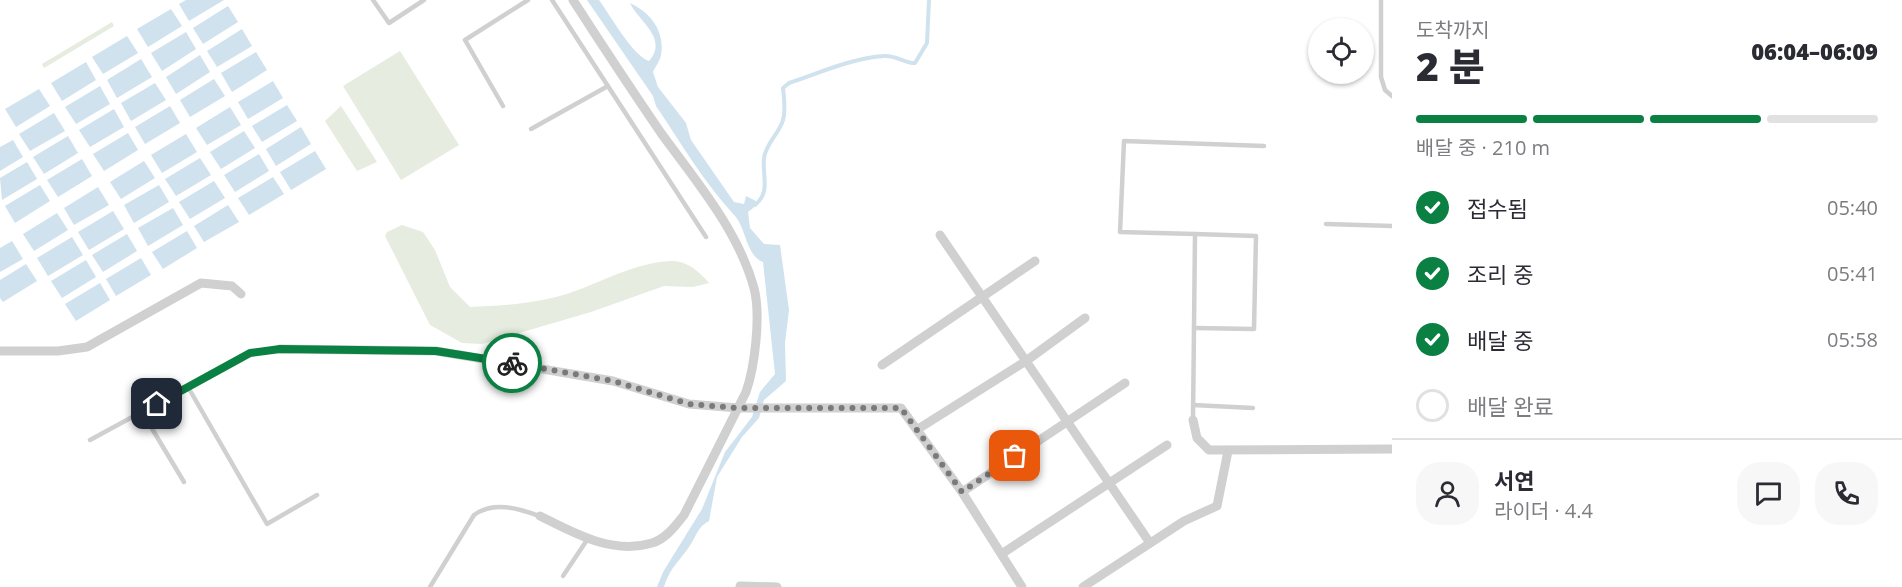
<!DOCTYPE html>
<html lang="ko">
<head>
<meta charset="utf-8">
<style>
  :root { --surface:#fff; --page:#f7f7f7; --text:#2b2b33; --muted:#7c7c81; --line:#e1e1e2; --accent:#0b8043 }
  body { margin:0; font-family:"Open Sans","Noto Sans KR",sans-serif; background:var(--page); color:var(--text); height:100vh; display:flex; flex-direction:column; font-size:22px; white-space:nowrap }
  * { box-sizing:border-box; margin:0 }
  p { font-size:20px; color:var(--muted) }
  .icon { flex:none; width:33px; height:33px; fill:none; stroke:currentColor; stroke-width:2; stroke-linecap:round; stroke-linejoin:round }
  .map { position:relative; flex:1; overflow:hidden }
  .panel { display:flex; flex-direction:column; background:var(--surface); width:510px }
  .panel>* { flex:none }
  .tools { position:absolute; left:1308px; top:18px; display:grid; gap:12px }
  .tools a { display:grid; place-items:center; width:66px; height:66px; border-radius:50%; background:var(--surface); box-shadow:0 2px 4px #0004; font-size:30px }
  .pin { position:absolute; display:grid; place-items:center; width:51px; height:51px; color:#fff; margin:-26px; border-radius:12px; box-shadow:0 3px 9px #0006 }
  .courier { position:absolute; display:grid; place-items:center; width:60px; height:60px; margin:-30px; border:4px solid #0b8043; border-radius:50%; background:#fff; color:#222; box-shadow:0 2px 8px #0007 }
  .headline em { font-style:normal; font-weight:800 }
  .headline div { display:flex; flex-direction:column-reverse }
  .headline { display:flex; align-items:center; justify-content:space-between; height:102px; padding:0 24px }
  h1 { font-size:39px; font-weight:800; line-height:45px }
  .bar { display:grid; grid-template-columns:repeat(4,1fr); gap:9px 6px; align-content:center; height:72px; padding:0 24px }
  .bar i { height:8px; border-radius:4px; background:var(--line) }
  .bar .selected { background:var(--accent) }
  .bar p { grid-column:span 4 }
  .line { display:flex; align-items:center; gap:15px; padding:0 24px; border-top:2px solid var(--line) }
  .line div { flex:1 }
  .round { display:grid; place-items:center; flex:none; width:63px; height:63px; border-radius:24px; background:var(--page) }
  ol { padding:0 24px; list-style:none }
  li { display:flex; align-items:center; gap:18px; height:66px }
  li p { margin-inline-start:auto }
  li .icon { padding:6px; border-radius:50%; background:var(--accent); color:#fff; stroke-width:4 }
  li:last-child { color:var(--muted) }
  li i { width:33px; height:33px; border:3px solid var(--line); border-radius:50% }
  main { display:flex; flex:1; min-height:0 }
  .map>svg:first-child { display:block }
  .green { fill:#e6ecdf }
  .water { fill:#cfe2ee }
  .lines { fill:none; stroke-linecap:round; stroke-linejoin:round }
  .stream { stroke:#cfe2ee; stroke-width:4 }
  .service { stroke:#d0d0d0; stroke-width:4.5 }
  .minor { stroke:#d0d0d0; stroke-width:9 }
  .done { stroke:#7a7a7a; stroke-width:6; stroke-dasharray:0 10.8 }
  .route { stroke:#0b8043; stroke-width:8 }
</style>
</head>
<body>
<main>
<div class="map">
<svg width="1392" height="587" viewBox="0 0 1392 587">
  <rect width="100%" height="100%" fill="#fff"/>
  <g class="green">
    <path d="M112,22L114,26L44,68L42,64Z"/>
    <path d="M400,51L459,145L401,180L343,86Z"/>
    <path d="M341,106L377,162L357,171L325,121Z"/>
    <path d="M402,225L423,232L435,250L450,287L470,307C504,306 538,303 570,293C602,282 636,262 671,261C686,260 700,272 709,283L693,287L664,286L591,312L482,344L462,343L430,325L385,236L387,232Z"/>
  </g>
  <g class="water">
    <path d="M186,0H224L189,21L179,4Z"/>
    <path d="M587,0H599C610,15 633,56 649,61C669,38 638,21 630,3C651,13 665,31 661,55C660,61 655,67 653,72L658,87L686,123L691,140L734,202L744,204L746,196L756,201L758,204L748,212L750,228L764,244L780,245L789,310L785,343L786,381L764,400L759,418L742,437L717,477L709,521C698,526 696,537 689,547C678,563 671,566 664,587H657L663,572L702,509L725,452L752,417L760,392L775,374L763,262C746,256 746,228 735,216C705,184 681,143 656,106L653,96Z"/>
    <path d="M228,6L238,22L203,44L193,28Z"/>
    <path d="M171,9L182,26L148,47L137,29Z"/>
    <path d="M242,29L252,46L217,67L207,51Z"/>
    <path d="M186,32L196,49L162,71L151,53Z"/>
    <path d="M127,36L138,53L103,74L92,57Z"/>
    <path d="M256,52L267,70L232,92L221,73Z"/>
    <path d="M200,55L210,72L176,94L166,77Z"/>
    <path d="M141,59L152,77L117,98L107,80Z"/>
    <path d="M86,62L96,80L62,101L51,83Z"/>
    <path d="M214,79L225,96L190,117L180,100Z"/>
    <path d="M273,81L283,98L248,119L238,102Z"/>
    <path d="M155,83L166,100L131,121L121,103Z"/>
    <path d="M100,86L110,104L76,124L65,107Z"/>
    <path d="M39,89L50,106L16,127L5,109Z"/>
    <path d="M287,105L297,121L262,142L252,126Z"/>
    <path d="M170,106L180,123L145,144L135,127Z"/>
    <path d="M230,107L241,125L207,145L196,128Z"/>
    <path d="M114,109L124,127L90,147L79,130Z"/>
    <path d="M54,113L65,131L30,151L19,134Z"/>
    <path d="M301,127L311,144L276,166L266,149Z"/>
    <path d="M244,131L255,148L221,169L210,152Z"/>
    <path d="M128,133L138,150L104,171L93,154Z"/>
    <path d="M186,134L197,152L162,173L151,155Z"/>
    <path d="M68,136L78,153L44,174L33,157Z"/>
    <path d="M13,140L23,157L0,171V147Z"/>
    <path d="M315,151L326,169L291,190L280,172Z"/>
    <path d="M259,154L269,171L235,192L224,175Z"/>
    <path d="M200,158L211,175L176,196L165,179Z"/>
    <path d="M82,159L92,176L58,197L47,180Z"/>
    <path d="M144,161L155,178L121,199L110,182Z"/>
    <path d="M27,162L37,179L2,200L0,178Z"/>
    <path d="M273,177L284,194L249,215L238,198Z"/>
    <path d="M214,181L225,198L190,219L179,202Z"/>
    <path d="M40,185L50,201L15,223L5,206Z"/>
    <path d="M159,185L169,202L134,223L124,205Z"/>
    <path d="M98,187L109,205L74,225L64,208Z"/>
    <path d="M228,205L239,222L204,242L194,226Z"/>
    <path d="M173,208L183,225L148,246L138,228Z"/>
    <path d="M113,211L124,229L89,250L78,232Z"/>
    <path d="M57,213L68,230L34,251L23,234Z"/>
    <path d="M187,231L197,248L163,269L152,252Z"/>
    <path d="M127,234L137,251L103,272L92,255Z"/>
    <path d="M72,237L83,255L48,276L37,258Z"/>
    <path d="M12,241L23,259L0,272V248Z"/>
    <path d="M141,258L151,275L116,296L106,279Z"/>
    <path d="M86,260L96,277L62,298L51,281Z"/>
    <path d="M26,264L37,281L3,302L0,298V280Z"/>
    <path d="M100,283L110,300L76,321L65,304Z"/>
  </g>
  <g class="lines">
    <path class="stream" d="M755,205C771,192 762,176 764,158C766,143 779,134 783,120C786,110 784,98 783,88L789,83C819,73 852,58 884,56C896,55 904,63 915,63L927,43L929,0"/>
    <g class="service">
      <path d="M373,0L389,23L424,0"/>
      <path d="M552,0L706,237"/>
      <path d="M1381,0V77L1385,90L1392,96"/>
      <path d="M503,106L465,40L528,0"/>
      <path d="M531,129L608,86"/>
      <path d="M1326,224L1392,226"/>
      <path d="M1194,328L1254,329L1256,236L1195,234"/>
      <path d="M188,387L267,524L317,495"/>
      <path d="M1193,405L1253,408"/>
      <path d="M142,412L184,482"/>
      <path d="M1193,420L1195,234L1120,232L1124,141L1264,146"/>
      <path d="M90,440L250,353L280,349"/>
      <path d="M563,576L587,540"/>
      <path d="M430,587L474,515C493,501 518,508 539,516"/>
    </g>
    <g class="minor">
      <path d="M940,235L1150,543"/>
      <path d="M280,349L436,351L613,381L689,404L738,408H901L962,492L1022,587"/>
      <path d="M0,351H58L87,347L201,283L232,286L241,294"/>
      <path d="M882,365L1035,261"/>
      <path d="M1193,420L1197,438L1209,450L1392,449"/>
      <path d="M918,429L1026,361L1085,318"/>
      <path d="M962,492L1125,383"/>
      <path d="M540,516C574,533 612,555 652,543C666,539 676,525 684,515L746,392C755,366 761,315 754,288C738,230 696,181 661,133C631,89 602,45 573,0"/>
      <path d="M1003,553L1167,445"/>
      <path d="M740,586L777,587"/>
      <path d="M1083,587L1184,521L1217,506L1228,451"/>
    </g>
  </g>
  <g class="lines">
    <path class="done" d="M512,363L613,381L689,404L738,408H901L962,492L1015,456"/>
    <path class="route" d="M157,404L250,353L280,349L436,351L512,363"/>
  </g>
</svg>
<div class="tools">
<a><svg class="icon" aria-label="locate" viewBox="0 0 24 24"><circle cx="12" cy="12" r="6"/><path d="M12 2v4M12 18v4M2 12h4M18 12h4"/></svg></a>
</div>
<div class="pin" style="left:1015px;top:456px;background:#ea580c"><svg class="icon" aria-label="bag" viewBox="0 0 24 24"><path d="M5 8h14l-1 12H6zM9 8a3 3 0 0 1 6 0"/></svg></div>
<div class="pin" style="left:157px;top:404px;background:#1f2937"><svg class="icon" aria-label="home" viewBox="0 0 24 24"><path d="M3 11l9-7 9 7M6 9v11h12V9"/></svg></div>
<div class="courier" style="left:512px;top:363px"><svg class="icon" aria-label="bike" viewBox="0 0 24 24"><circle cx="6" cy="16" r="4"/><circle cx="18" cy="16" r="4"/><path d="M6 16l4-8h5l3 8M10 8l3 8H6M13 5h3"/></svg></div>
</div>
<section class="panel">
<div class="headline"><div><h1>2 분</h1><p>도착까지</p></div><em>06:04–06:09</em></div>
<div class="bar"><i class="selected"></i><i class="selected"></i><i class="selected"></i><i></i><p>배달 중 · 210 m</p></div>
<ol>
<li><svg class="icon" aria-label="check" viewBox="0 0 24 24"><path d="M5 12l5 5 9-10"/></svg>접수됨<p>05:40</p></li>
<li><svg class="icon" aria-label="check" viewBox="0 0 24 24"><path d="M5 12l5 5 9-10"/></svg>조리 중<p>05:41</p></li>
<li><svg class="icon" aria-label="check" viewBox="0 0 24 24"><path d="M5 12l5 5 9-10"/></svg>배달 중<p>05:58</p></li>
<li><i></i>배달 완료</li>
</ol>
<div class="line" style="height:108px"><a class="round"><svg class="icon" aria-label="person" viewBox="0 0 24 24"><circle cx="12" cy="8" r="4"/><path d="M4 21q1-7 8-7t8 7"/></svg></a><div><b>서연</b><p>라이더 · 4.4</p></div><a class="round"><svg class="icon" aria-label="chat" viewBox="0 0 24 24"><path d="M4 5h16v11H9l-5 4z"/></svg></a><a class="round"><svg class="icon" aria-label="phone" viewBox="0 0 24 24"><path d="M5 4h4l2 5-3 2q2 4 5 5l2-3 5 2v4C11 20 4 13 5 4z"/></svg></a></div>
</section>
</main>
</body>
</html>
